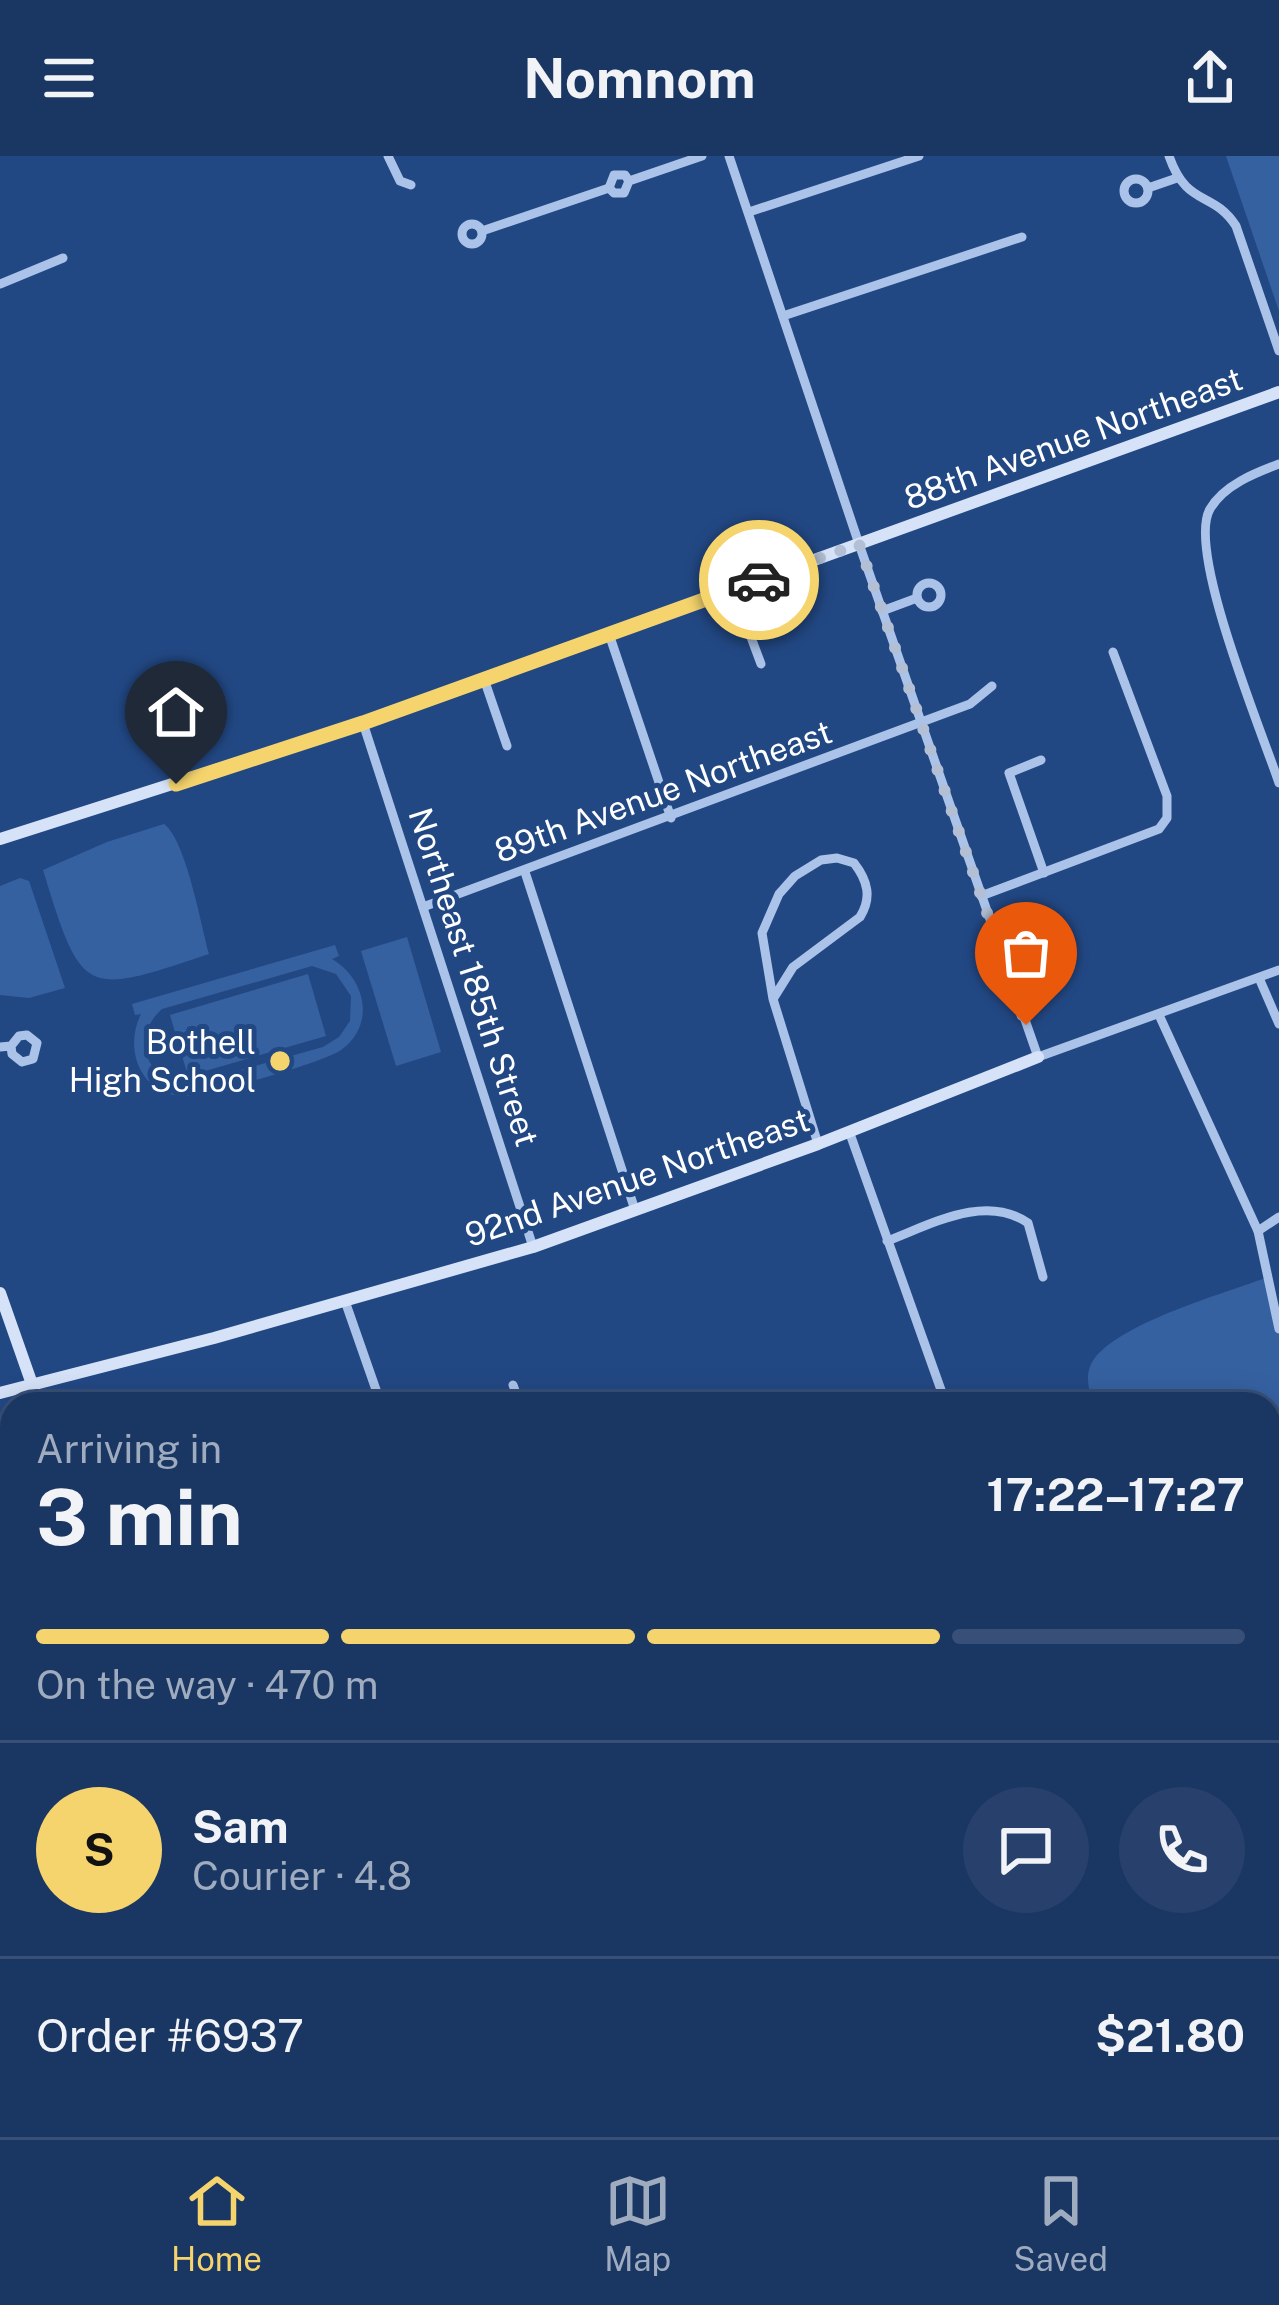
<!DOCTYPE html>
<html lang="en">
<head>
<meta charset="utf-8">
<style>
  :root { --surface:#1a3663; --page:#27416c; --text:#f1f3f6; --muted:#9fabbe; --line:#385078; --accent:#f5d46d }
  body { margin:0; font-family:"Public Sans",sans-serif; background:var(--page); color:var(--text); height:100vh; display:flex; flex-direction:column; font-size:45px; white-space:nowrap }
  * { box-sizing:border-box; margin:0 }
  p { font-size:39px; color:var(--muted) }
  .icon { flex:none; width:66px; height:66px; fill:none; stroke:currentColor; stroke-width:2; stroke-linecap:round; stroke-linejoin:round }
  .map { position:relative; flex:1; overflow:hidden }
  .details { position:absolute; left:0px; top:1236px; width:1281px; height:747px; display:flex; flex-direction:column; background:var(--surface); border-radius:36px 36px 0 0; box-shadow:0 6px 30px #0003,0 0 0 3px var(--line) }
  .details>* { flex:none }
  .pin { position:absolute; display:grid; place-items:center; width:102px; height:102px; color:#fff; margin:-123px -51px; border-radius:50% 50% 50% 0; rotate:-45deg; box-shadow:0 0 12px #0007 }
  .pin .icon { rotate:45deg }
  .courier { position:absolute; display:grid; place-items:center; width:120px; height:120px; margin:-60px; border:9px solid #f5d46d; border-radius:50%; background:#fff; color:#222; box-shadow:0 3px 15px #0007 }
  .head em { font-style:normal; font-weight:700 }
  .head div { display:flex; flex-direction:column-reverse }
  .head { display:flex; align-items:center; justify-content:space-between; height:204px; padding:0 36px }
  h1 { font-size:78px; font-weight:700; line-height:90px }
  .bar { display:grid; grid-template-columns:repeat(4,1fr); gap:18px 12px; align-content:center; height:144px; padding:0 36px }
  .bar i { height:15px; border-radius:9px; background:var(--line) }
  .bar .selected { background:var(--accent) }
  .bar p { grid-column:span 4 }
  .line { display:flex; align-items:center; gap:30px; padding:0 36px; border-top:3px solid var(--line) }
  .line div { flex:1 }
  .round { display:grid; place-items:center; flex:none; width:126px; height:126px; border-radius:63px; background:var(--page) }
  header { display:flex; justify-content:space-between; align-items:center; height:156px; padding:0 36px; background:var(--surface); font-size:54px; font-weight:700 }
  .tabs { display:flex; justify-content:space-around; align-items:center; height:168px; border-top:3px solid var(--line); background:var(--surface); font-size:33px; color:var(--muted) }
  .tabs a { display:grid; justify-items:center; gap:6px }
  .tabs .selected { color:var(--accent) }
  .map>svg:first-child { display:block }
  .green { fill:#3661a1; fill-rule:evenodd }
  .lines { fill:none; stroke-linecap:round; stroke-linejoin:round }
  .street { stroke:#abc3e9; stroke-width:9 }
  .secondary { stroke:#d5e2f7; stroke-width:12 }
  .primary { stroke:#edf3fe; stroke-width:14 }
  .done { stroke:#b2bfd4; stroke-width:12; stroke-dasharray:0 21.6 }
  .route { stroke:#f5d46d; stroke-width:15 }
  .poi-dot { fill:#f5d46d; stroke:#224884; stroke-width:4.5 }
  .labels { text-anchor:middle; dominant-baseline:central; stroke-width:10; stroke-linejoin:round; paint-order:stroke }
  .street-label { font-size:33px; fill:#fff; stroke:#224884 }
  .poi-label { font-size:33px; fill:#fff; stroke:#224884; text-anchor:end }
</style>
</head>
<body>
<header><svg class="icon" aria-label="menu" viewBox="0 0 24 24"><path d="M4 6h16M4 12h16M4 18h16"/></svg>Nomnom<svg class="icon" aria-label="share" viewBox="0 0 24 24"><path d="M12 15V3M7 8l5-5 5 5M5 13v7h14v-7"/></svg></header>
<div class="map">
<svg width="1279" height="1981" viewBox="0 0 1279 1981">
  <rect width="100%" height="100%" fill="#224884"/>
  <g class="green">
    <path d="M1226,0H1279V155Z"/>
    <path d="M164,668C186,684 201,769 209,798C84,840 82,841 43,714L107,686Z"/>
    <path d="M20,722L29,725L65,832L29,842L0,839V730Z"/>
    <path d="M407,781L441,896L396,910L361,795Z"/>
    <path d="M335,789L339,800L332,803C366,823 376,869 341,894C325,906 203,941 182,940C139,937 124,892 141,858L135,859L132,848ZM312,810L336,818L351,840L350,865L339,881L323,891L190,928C147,928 129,882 162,853Z"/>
    <path d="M308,818L326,880L188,920L170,859Z"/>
    <path d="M1268,1121L1279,1173V1474L1269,1478V1248H1094C1088,1233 1084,1217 1094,1203C1122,1166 1223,1138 1268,1121Z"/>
    <path d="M12,1513V1678L0,1683V1517Z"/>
    <path d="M12,1946V1971H189L193,1981H0V1950Z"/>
  </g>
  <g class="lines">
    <g class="street">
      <path d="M388,0L400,25L411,29"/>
      <path d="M729,0L859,388L1038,901L1279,814"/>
      <path d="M1169,0C1187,52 1213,34 1236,70L1279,195"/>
      <circle cx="1136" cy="35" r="12"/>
      <path d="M629,25L624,37H614L609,32L614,19H625L629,25L702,0"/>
      <path d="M1148,32L1177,22"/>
      <path d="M749,56L919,0"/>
      <circle cx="472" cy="78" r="10"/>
      <path d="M482,75L609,32"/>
      <path d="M0,128L63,102"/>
      <path d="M783,160L1022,81"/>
      <path d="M1279,308C1255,317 1224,329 1210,353C1186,394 1262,576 1279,627"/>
      <circle cx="929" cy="439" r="12"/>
      <path d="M733,433L761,508"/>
      <path d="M882,455L917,442"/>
      <path d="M609,478L671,662"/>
      <path d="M484,523L507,590"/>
      <path d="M363,567L533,1091"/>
      <path d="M1041,604L1009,617L1044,717"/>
      <path d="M525,716L635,1054"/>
      <path d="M981,740L1159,673L1167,662V640L1113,496"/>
      <path d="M423,751L970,548L992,530"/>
      <path d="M1259,822L1279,868"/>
      <path d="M773,843L793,811L860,761C872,742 868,725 854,707L837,702L821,704L795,720L779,738L762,777L773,843L818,988"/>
      <path d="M1159,859L1258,1075L1279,1173"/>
      <path d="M0,891L11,890L19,880L27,879L37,887L33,903L22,906L12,898L11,890"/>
      <path d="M849,975L946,1248"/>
      <path d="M1258,1075L1279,1061"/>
      <path d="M887,1085C930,1069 985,1037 1028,1067L1043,1121"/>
      <path d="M345,1145L381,1248"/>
      <path d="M513,1229L520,1248"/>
      <path d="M0,1444L12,1440"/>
      <path d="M1275,1570L1279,1535"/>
      <path d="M0,1821L12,1822"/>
      <path d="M537,1971L540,1981"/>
      <path d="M668,1971L672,1981"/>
      <path d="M796,1971L799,1981"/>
      <path d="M803,1971L806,1981"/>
      <path d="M379,1981L395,1971"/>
      <path d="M1054,1981L1058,1971"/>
    </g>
    <g class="secondary">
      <path d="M0,683L363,567L1279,236"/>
      <path d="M0,1137L39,1248"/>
      <path d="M0,1237L214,1182L533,1091L818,988L1038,901"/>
      <path d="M1275,1570L1279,1586"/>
    </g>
    <g class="primary">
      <path d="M1269,1671L1279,1657"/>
      <path d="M0,1883L12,1881"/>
      <path d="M334,1971L344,1981"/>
      <path d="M357,1971L366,1981"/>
      <path d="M926,1981L946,1971"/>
      <path d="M955,1981L975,1971"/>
    </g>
  </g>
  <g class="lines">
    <path class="done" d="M759,424L859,388L1026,869"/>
    <path class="route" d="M176,628L363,567L759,424"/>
  </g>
  <circle class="poi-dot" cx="280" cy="905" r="12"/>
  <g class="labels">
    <g class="street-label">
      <text transform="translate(1073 282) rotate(-20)">88th Avenue Northeast</text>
      <text transform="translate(663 635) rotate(-20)">89th Avenue Northeast</text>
      <text transform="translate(474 821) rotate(72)">Northeast 185th Street</text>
      <text transform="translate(637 1021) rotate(-19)">92nd Avenue Northeast</text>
    </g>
    <g class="poi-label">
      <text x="256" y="886">Bothell<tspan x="256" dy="38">High School</tspan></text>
    </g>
  </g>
</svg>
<div class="pin" style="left:1026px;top:869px;background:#ea580c"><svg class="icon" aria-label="bag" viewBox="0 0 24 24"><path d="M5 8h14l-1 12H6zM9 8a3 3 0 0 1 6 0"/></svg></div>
<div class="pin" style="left:176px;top:628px;background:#1f2937"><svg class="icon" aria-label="home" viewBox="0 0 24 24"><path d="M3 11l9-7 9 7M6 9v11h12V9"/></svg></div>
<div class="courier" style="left:759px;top:424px"><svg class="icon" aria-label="car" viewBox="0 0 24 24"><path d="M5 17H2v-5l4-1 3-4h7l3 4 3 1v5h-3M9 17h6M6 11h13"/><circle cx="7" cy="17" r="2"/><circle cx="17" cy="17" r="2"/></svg></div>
<section class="details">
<div class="head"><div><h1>3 min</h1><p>Arriving in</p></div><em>17:22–17:27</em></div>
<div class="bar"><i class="selected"></i><i class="selected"></i><i class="selected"></i><i></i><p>On the way · 470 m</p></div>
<div class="line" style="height:216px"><b class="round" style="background:var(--accent);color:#111">S</b><div><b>Sam</b><p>Courier · 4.8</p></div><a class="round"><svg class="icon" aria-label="chat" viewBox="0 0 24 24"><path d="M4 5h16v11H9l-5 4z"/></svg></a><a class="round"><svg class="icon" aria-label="phone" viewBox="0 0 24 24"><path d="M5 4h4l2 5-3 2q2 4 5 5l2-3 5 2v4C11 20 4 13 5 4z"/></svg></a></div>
<div class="line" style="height:156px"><div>Order #6937</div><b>$21.80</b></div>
</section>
</div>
<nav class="tabs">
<a class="selected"><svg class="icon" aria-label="home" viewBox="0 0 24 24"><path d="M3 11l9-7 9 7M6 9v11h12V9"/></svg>Home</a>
<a><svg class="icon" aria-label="map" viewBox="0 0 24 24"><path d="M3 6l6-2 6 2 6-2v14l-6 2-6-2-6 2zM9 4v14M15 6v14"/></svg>Map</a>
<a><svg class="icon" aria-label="saved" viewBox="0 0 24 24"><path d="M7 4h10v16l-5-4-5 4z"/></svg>Saved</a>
</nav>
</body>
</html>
